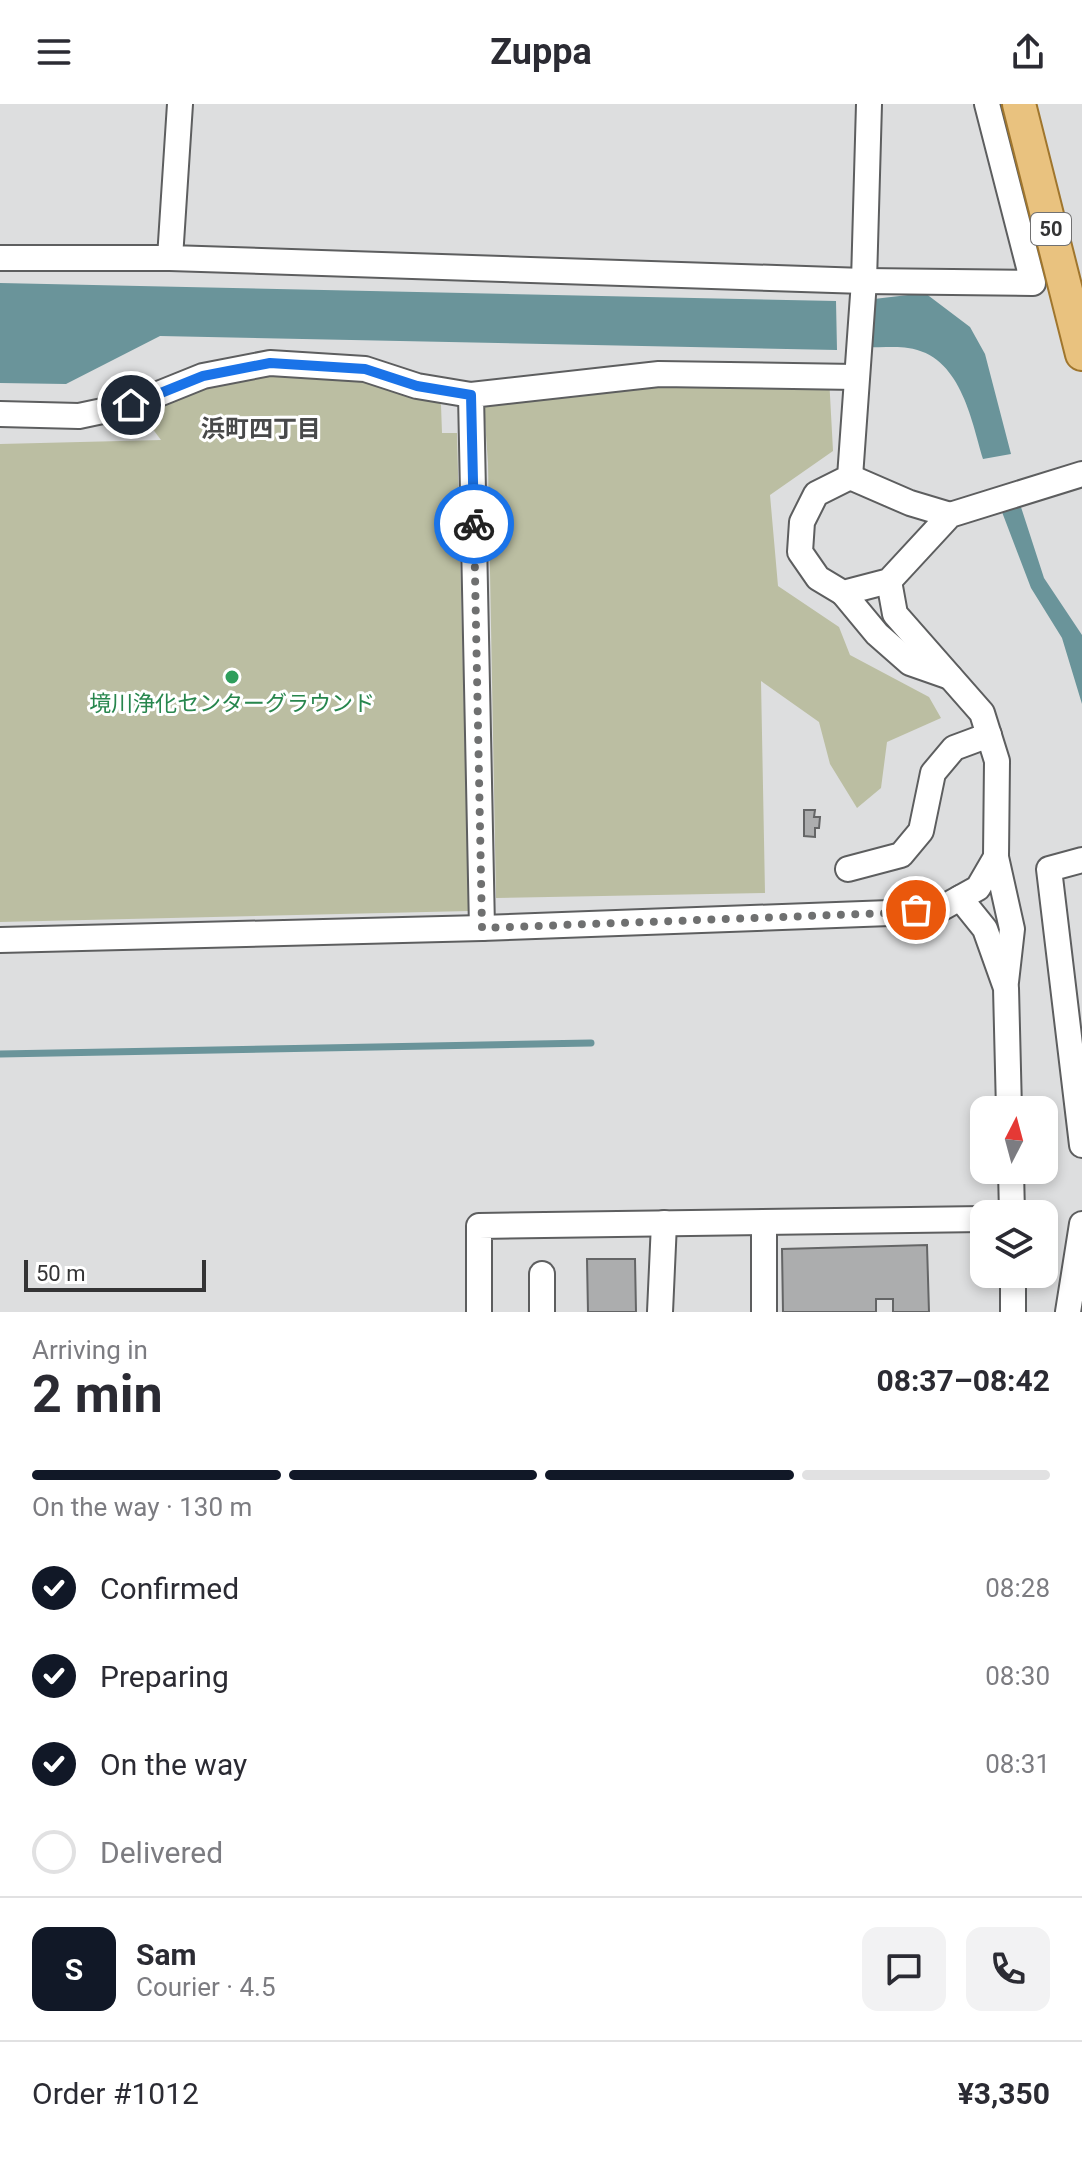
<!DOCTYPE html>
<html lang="en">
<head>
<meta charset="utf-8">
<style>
  :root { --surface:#fff; --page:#f2f2f3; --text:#2b2b33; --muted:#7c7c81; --line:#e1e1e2; --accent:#111827 }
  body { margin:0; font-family:Roboto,"Noto Sans JP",sans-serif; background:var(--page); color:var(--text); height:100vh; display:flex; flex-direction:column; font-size:30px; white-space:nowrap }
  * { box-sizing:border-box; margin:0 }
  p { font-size:26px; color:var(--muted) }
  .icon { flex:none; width:44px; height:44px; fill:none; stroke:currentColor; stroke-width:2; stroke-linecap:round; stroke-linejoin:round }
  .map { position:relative; height:1208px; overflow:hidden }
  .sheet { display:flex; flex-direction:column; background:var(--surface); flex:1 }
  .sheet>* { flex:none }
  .needle { width:52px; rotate:6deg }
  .buttons { position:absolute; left:970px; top:992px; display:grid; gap:16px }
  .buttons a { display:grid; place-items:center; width:88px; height:88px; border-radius:16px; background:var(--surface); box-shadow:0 4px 12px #0003; font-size:40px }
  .scale { position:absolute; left:24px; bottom:20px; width:182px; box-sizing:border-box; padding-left:8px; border:4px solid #343435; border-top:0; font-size:22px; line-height:28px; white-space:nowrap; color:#343435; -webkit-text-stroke:6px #fff; paint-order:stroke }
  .pin { position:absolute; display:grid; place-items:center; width:68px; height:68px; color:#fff; margin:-34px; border:4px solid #fff; border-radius:50%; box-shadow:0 2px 8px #0007 }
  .courier { position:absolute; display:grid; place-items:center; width:80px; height:80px; margin:-40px; border:6px solid #1a73e8; border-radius:50%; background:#fff; color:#222; box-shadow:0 2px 10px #0007 }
  .headline em { font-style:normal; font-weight:700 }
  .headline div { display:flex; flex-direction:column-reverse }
  .headline { display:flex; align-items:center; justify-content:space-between; height:136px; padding:0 32px }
  h1 { font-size:52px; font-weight:700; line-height:60px }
  .bar { display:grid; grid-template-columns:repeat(4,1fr); gap:12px 8px; align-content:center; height:96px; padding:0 32px }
  .bar i { height:10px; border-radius:6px; background:var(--line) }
  .bar .active { background:var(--accent) }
  .bar p { grid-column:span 4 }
  .line { display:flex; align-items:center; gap:20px; padding:0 32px; border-top:2px solid var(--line) }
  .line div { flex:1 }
  .round { display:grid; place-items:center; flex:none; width:84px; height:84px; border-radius:16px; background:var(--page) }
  ol { padding:0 32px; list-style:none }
  li { display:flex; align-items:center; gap:24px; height:88px }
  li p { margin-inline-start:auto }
  li .icon { padding:8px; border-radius:50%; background:var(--accent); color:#fff; stroke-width:4 }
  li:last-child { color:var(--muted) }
  li i { width:44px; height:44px; border:4px solid var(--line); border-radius:50% }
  header { display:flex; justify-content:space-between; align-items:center; height:104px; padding:0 32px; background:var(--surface); font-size:36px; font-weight:700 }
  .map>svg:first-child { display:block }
  .green { fill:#bbbea2 }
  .water { fill:#6a949a }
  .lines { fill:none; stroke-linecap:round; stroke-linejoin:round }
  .stream { stroke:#6a949a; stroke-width:7 }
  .building { fill:#acadae; stroke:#646566; stroke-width:2 }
  .minor-casing { stroke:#5d5e5f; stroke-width:28 }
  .major-casing { stroke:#a0762d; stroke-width:36 }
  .minor { stroke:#fff; stroke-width:24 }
  .major { stroke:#e9c27f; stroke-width:32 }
  .done { stroke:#6f7070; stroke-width:8; stroke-dasharray:0 14.4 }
  .route { stroke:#1a73e8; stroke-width:10 }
  .leisure-dot { fill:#2e9e5b; stroke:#fff; stroke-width:3 }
  .labels { text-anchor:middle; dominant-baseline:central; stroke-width:6; stroke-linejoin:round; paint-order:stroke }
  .shield { fill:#fff; stroke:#717172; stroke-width:2 }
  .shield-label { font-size:20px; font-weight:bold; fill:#343435 }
  .leisure-label { font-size:22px; fill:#27864d; stroke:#fff }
  .neighbourhood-label { font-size:24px; font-weight:bold; fill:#48494a; stroke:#fff }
</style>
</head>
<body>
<header><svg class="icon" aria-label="menu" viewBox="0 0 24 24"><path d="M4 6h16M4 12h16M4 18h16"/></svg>Zuppa<svg class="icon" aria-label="share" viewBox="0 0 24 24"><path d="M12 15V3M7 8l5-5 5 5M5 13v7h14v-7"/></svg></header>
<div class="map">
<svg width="1082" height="1208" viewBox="0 0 1082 1208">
  <rect width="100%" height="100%" fill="#dddedf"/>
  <g class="green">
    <path d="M270,259L432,285L441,301L442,329H457L469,807L0,818V340L161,336L149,320L152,293Z"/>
    <path d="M829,273L833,347L770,391L778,482L839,523L850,551L929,593L941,614L887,638L881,684L857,704L830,660L819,618L761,577L765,789L496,794L488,359L483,289Z"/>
  </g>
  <g class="water">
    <path d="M0,179L836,197L837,246L160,232L66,280L0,279Z"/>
    <path d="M925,189L970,223L985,250L1011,350L983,355C971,314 960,251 908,244C896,242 882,244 870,243L874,195Z"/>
    <path d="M1020,400L1044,474L1082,531V600L1062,534L1031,484L1002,408Z"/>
  </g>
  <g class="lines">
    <path class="stream" d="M0,950L591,939"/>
  </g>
  <g class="building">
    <path d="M804,706H815L814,713H820L819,724H815V733L804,732Z"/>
    <path d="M927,1141L929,1208H893V1195H876V1208H783L782,1145Z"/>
    <path d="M587,1155H635L636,1208H588Z"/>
  </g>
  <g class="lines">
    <g class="minor-casing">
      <g id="minor">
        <path d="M180,0L170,154L864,177L1033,179L987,0"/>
        <path d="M869,0L864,177L850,373L816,390L802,418L800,448L818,474L843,489L889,477L950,411L1082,370"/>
        <path d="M0,154H170"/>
        <path d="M0,310L79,312L131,301L203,272L270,259L365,265L417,282L471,291"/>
        <path d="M850,373L910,399L950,411"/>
        <path d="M843,489L877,530L910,559L950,573"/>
        <path d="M996,753L1012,825L1006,878"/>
        <path d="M1082,756L1049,765L1082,1041"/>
        <path d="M848,765L901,751L921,727L933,669L954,644L989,631"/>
        <path d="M960,794L985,825L1006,884L1009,1006"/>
        <path d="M482,824L471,291L659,270L856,273"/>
        <path d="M0,836L482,824L890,809L942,804L978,784L996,753L997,657L982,609L895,510L889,477"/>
        <path d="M1011,1066L1012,1110"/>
        <path d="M764,1118V1208"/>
        <path d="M1013,1170V1208"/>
        <path d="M479,1208V1122L984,1115"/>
        <path d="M542,1208V1170"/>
        <path d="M660,1208L664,1119"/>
        <path d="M1068,1208L1082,1120"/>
      </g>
    </g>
    <g class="major-casing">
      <path id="major" d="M1019,0L1082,250"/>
    </g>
    <use href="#minor" class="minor"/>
    <use href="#major" class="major"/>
  </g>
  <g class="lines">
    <path class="done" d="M474,420L482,824L890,809L916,806"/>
    <path class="route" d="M131,301L203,272L270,259L365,265L417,282L471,291L474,420"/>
  </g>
  <circle class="leisure-dot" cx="232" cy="573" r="8"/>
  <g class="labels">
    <rect class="shield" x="1031" y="109" width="40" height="32" rx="6"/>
    <g class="shield-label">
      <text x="1051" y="125">50</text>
    </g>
    <g class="leisure-label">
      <text x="232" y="599">境川浄化センターグラウンド</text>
    </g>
    <g class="neighbourhood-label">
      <text x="261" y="325">浜町四丁目</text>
    </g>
  </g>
</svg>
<div class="buttons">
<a><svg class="needle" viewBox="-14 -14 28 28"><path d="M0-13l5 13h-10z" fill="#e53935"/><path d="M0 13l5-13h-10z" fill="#7c7c81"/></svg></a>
<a><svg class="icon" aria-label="layers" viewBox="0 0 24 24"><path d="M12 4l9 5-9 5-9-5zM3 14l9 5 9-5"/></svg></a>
</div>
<div class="scale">50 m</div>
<div class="pin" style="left:916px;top:806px;background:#ea580c"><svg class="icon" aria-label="bag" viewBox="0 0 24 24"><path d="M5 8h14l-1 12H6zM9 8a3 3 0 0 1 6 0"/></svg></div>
<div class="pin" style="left:131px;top:301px;background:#1f2937"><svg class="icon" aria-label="home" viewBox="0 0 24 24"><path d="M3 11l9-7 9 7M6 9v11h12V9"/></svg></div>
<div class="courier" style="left:474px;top:420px"><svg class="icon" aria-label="bike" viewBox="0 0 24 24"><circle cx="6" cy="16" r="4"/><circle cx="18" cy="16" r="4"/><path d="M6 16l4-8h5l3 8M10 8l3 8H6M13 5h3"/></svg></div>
</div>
<section class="sheet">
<div class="headline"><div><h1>2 min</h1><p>Arriving in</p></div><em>08:37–08:42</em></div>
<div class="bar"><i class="active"></i><i class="active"></i><i class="active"></i><i></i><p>On the way · 130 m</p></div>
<ol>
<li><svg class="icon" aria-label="check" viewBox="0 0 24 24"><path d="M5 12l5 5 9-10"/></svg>Confirmed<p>08:28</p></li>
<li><svg class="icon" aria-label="check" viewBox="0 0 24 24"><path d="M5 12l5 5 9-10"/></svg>Preparing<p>08:30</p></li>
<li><svg class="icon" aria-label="check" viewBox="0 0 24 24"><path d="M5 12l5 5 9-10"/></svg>On the way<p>08:31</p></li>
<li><i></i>Delivered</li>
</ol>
<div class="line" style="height:144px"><b class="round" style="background:var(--accent);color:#fff">S</b><div><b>Sam</b><p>Courier · 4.5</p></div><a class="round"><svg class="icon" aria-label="chat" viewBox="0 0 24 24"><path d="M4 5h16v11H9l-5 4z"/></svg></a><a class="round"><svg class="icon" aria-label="phone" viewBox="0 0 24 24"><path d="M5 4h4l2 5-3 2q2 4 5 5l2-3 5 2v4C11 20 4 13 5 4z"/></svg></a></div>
<div class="line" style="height:104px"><div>Order #1012</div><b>¥3,350</b></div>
</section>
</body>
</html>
